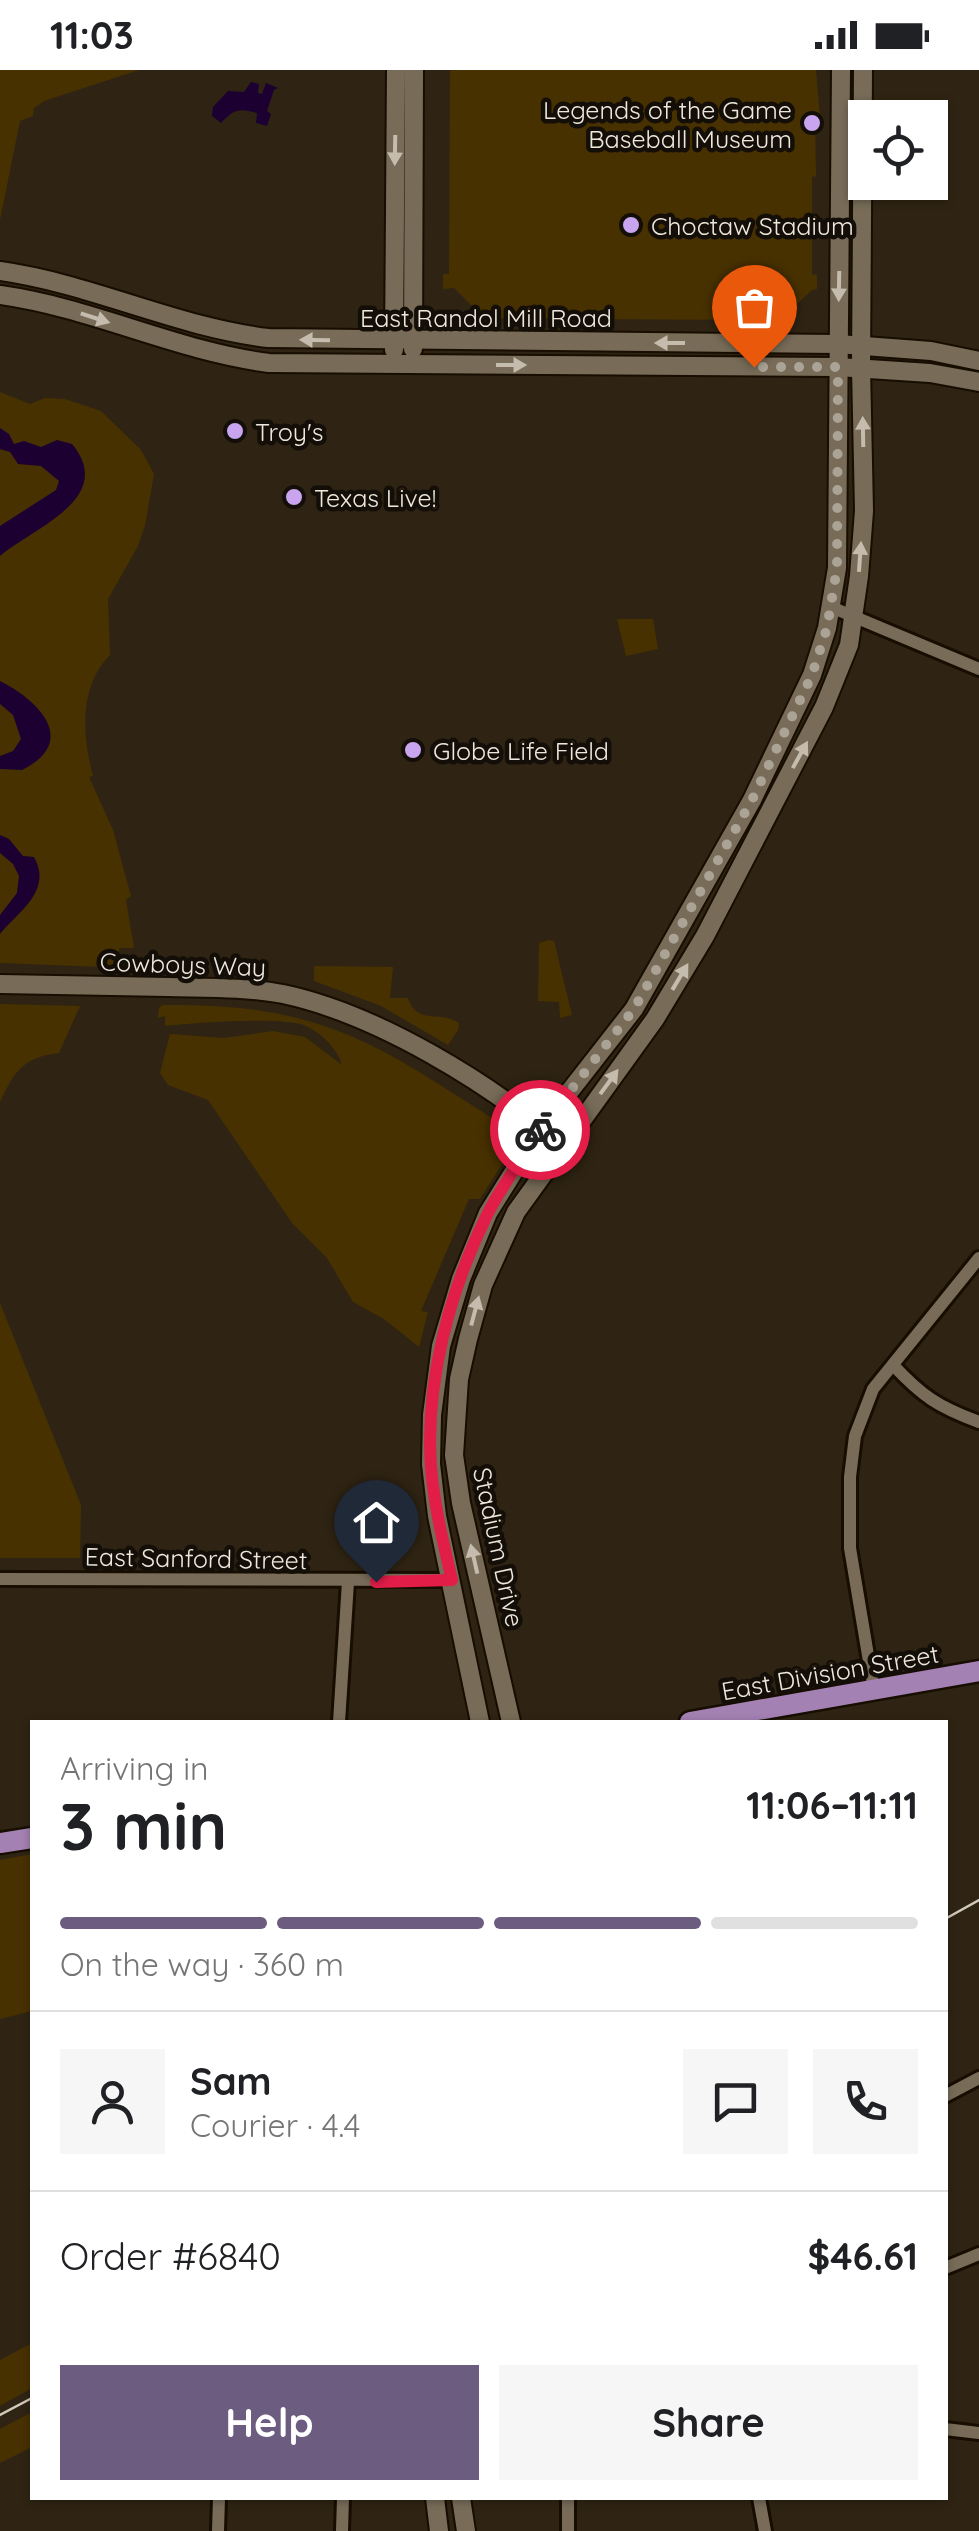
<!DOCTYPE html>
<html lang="en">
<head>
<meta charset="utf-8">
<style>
  :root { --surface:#fff; --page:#f6f6f6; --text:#202124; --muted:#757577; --line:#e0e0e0; --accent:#6c5c7f }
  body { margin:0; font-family:Quicksand,sans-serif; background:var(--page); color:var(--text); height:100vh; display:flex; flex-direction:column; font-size:38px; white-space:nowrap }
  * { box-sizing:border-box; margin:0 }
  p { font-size:32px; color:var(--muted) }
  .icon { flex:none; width:55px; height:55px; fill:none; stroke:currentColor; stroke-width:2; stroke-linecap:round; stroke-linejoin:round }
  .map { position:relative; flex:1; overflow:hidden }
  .panel { position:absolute; left:30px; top:1650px; width:918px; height:780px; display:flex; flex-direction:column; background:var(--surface); border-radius:0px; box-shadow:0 2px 8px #0004 }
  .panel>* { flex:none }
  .tools { position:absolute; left:848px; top:30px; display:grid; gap:20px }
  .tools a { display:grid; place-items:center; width:100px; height:100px; border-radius:0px; background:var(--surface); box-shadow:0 2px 8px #0004; font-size:50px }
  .pin { position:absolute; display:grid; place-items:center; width:85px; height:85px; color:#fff; margin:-102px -42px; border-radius:50% 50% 50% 0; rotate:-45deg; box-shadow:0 0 10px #0007 }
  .pin .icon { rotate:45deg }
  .courier { position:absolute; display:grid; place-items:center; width:100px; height:100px; margin:-50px; border:8px solid #e11d48; border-radius:50%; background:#fff; color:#222; box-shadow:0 2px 12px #0007 }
  .summary em { font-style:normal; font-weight:700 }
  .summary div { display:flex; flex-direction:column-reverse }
  .summary { display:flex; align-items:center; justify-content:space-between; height:170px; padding:0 30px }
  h1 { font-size:65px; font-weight:700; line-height:75px }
  .bar { display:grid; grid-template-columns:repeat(4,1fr); gap:15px 10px; align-content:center; height:120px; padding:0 30px }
  .bar i { height:12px; border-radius:8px; background:var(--line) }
  .bar .on { background:var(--accent) }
  .bar p { grid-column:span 4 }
  .line { display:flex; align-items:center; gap:25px; padding:0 30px; border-top:2px solid var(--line) }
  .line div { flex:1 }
  .round { display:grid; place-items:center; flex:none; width:105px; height:105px; border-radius:0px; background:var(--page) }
  .button { display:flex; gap:20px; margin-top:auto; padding:20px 30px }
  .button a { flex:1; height:115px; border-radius:0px; background:var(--accent); color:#fff; font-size:40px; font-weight:700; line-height:115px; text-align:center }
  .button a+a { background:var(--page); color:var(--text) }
  .status { display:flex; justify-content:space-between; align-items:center; height:70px; padding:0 50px; background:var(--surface); direction:ltr }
  .status svg { height:28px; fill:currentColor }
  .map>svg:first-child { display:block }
  .green { fill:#483100 }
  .water { fill:#1b0031 }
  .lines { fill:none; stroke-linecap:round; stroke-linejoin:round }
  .street-casing { stroke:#170d01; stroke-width:18 }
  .secondary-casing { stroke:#170d01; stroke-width:22 }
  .primary-casing { stroke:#170d01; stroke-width:25 }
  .street { stroke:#786c58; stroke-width:12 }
  .secondary { stroke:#786c58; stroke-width:18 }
  .primary { stroke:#a381b3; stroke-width:20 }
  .rail { stroke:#d1c9be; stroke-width:2.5 }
  .oneway { fill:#c5bcae }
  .done { stroke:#aba396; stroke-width:10; stroke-dasharray:0 18 }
  .route { stroke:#e11d48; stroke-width:12 }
  .poi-dot { fill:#c8a5ee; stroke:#130e07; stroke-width:4 }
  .labels { text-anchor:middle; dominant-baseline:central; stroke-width:9; stroke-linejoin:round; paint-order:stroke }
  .poi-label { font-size:25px; fill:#eee7dc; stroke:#130e07; text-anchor:start }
  .street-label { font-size:25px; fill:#eee7dc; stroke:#130e07 }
</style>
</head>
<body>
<div class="status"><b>11:03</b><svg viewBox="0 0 49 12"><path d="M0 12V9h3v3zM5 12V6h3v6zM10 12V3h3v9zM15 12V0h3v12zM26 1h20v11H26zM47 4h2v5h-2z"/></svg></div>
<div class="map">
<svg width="979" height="2461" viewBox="0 0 979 2461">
  <rect width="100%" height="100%" fill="#2f2413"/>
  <g class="green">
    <path d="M0,0H139L44,31L34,38L33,46L20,51L0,150Z"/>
    <path d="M450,0H816L820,49L815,50L816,106L812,107V204L817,205V219L812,220L780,250V255H766L765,250L572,249L571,252H560L559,248H493L492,253H477V241L454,218L443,219V204H449Z"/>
    <path d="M0,322L30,334L45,328L65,329L101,341L141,380L154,404L145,455L138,476L108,529L110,585C79,616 82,666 93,706L89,707L113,760L131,826L126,830L134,878H119V886L128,887V898L0,893Z"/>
    <path d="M617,549H653L658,579L626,586Z"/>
    <path d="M549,870L554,871L572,945L560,948L559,932L538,931L539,873Z"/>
    <path d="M314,896L393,897L390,928H408C417,956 441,940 459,953L458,960L448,975L381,936L314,911Z"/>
    <path d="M0,934L80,936L59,983C23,987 14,1002 0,1032Z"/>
    <path d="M162,935C278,934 343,952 440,1015C464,1031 489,1044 509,1061L512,1078L480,1129H469L421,1241L428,1242L419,1277L384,1249L353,1232L327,1188L292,1153L208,1030L168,1015L160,1003L170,964L224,968L273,961L305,967L342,995C338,980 322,963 306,956C283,946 194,953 165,956V946L158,948L159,938Z"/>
    <path d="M0,1233L81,1435L80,1488H0Z"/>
    <path d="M32,1784V1941L0,1949V1790Z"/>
    <path d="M32,2273V2318L0,2336V2290Z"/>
    <path d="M32,2342V2377L0,2393V2359Z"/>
  </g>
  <g class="water">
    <path d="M251,12L259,14L258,23L262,24L266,13L278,18L274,20L267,41L271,44L267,56L256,53L257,43C239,38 234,39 221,53L212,46L213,37L228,21L244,22Z"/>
    <path d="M0,358L9,364L14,374L24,371L41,377L57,370L72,374C117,428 33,458 0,486V456L56,420L59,411L41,396L18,394L10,382L0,379Z"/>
    <path d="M0,611C38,630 80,671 22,700L0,699V686L13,681L21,669L13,645L0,634Z"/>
    <path d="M0,765L9,769L23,786L34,787C53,821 18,842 0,864V845L17,823L19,806L13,794L0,783Z"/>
  </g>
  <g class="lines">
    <g class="street-casing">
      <g id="street">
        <path d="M831,537L979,599"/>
        <path d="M893,1295C922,1326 938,1337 979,1352"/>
        <path d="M0,1509L452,1510"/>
        <path d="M874,1621L850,1478V1407L855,1366L873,1319L979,1188"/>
        <path d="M339,1652L348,1512"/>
        <path d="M945,2026L979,2008"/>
        <path d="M945,2198L979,2184"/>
        <path d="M945,2359L979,2363"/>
        <path d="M759,2428L765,2461"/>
        <path d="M218,2461L219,2428"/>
        <path d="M342,2461L343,2428"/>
        <path d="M568,2461V2428"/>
      </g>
    </g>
    <g class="secondary-casing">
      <g id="secondary">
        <path d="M0,201C92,214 176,257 268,268L838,274L931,281L979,291"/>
        <path d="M0,225C93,238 176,281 269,293L838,297L930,303L979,312"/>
        <path d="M413,279L414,0"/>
        <path d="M394,280L396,0"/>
        <path d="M0,914C56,915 112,916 168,917C206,918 245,917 283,924C377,944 490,1013 563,1076"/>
        <path d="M480,1652L437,1446L431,1394L432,1345L441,1276L461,1209L488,1143L541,1058L634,939L752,730L812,605L827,558L837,498L841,0"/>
        <path d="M511,1652L461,1433L454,1385L459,1309L468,1269L483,1215L516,1142L655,949L705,866L824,637L849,575L859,506L864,441L861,297L863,0"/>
        <path d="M435,2428L439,2461"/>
        <path d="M461,2428L466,2461"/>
      </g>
    </g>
    <g class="primary-casing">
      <g id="primary">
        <path d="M690,1652L979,1601"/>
        <path d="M0,1773L32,1768"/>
      </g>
    </g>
    <use href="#street" class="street"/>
    <use href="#secondary" class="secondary"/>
    <use href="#primary" class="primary"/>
    <g class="rail">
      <path d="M945,1849L979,1830"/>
      <path d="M0,2345L32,2328"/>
    </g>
  </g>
  <defs><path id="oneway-solid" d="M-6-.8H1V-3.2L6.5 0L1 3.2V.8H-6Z" transform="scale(2.5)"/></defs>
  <g class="oneway">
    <use href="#oneway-solid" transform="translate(395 80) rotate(91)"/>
    <use href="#oneway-solid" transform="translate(839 216) rotate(91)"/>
    <use href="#oneway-solid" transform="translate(95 248) rotate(18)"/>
    <use href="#oneway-solid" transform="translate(315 270) rotate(-179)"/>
    <use href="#oneway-solid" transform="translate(670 273) rotate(-180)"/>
    <use href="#oneway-solid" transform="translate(511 295)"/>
    <use href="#oneway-solid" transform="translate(863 362) rotate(-91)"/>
    <use href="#oneway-solid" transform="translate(860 487) rotate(-86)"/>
    <use href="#oneway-solid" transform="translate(800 685) rotate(-61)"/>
    <use href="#oneway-solid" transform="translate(680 907) rotate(-59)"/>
    <use href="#oneway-solid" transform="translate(609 1012) rotate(-54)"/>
    <use href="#oneway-solid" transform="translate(475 1241) rotate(-75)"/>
    <use href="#oneway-solid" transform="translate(474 1489) rotate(-103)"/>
  </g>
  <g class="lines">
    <path class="done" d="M540,1060L634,939L752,730L812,605L827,558L837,498L838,297H754"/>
    <path class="route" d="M376,1512L452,1510C443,1472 434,1435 431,1397C425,1312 450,1220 487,1145C502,1115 523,1088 540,1060"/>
  </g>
  <g class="poi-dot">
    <circle cx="812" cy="53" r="10"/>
    <circle cx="631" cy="155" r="10"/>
    <circle cx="235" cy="361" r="10"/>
    <circle cx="294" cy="427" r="10"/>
    <circle cx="413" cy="680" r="10"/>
  </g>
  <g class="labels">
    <g class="poi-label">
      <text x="792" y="39" text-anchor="end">Legends of the Game<tspan x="792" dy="29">Baseball Museum</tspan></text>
      <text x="651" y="155">Choctaw Stadium</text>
      <text x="255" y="361">Troy's</text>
      <text x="314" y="427">Texas Live!</text>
      <text x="433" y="680">Globe Life Field</text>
    </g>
    <g class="street-label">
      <text x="486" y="247">East Randol Mill Road</text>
      <text transform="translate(183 894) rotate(2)">Cowboys Way</text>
      <text transform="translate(499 1477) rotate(78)">Stadium Drive</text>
      <text transform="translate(196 1488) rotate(1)">East Sanford Street</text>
      <text transform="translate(830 1602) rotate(-10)">East Division Street</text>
    </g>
  </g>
</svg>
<div class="tools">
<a><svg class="icon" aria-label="locate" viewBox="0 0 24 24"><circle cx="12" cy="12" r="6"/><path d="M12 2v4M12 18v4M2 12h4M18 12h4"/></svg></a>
</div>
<div class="pin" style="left:754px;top:297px;background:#ea580c"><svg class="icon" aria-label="bag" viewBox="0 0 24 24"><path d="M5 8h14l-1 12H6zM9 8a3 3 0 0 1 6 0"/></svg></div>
<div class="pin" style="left:376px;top:1512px;background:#1f2937"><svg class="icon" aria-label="home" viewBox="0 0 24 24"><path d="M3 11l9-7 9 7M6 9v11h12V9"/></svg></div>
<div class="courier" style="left:540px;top:1060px"><svg class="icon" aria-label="bike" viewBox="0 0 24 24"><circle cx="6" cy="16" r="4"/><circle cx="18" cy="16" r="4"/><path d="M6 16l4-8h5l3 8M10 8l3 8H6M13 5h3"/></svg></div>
<section class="panel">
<div class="summary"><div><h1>3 min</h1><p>Arriving in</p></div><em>11:06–11:11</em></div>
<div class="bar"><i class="on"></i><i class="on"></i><i class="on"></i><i></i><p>On the way · 360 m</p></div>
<div class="line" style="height:180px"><a class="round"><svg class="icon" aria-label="person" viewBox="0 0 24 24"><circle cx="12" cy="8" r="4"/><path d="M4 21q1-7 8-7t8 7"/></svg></a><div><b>Sam</b><p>Courier · 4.4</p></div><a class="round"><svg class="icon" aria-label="chat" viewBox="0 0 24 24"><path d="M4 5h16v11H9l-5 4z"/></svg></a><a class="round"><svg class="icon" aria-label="phone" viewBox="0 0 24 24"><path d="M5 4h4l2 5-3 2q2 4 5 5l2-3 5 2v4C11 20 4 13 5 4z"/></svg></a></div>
<div class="line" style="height:130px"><div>Order #6840</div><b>$46.61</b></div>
<div class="button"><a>Help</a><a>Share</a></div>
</section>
</div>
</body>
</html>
